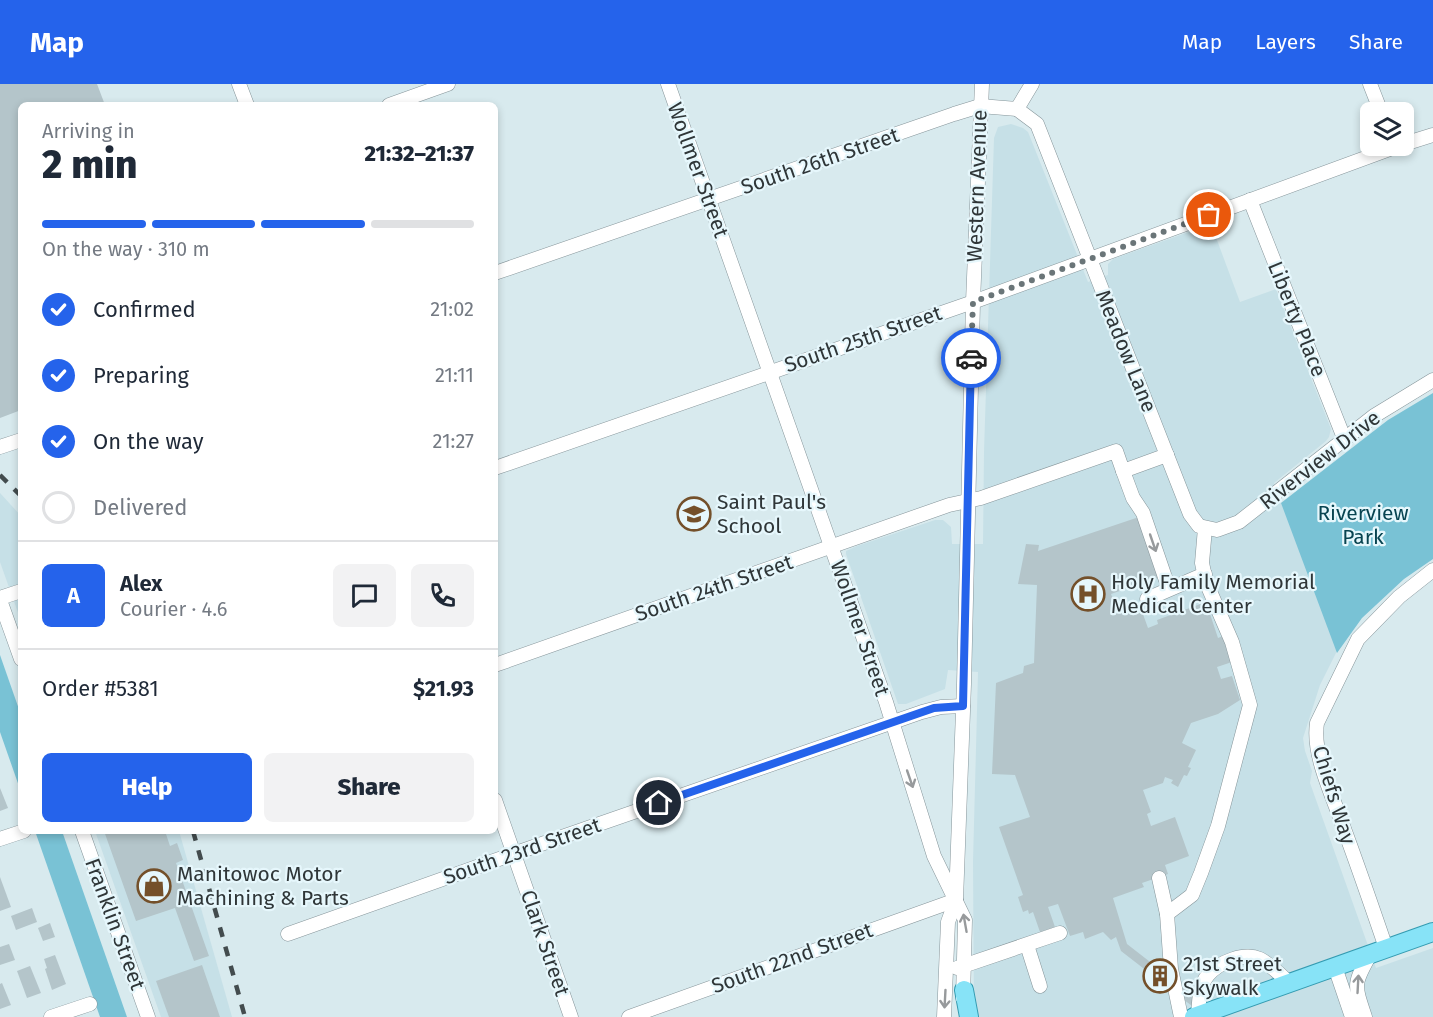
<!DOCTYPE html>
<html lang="en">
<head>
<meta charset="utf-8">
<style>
  :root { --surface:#fff; --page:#f2f2f3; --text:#1f2937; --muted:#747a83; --line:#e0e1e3; --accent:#2563eb }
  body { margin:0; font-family:"Fira Sans",sans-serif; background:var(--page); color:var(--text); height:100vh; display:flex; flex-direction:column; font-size:22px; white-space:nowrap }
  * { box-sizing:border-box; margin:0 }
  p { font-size:20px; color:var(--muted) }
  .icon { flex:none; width:33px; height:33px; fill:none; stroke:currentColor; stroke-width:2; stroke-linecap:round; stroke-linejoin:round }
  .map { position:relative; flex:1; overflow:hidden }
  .sheet { position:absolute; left:18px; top:18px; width:480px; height:732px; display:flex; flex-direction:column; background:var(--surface); border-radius:9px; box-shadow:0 3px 9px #0003 }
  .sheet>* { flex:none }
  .fabs { position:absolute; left:1360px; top:18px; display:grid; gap:12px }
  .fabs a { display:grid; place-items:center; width:54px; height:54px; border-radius:9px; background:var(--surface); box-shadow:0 3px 9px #0003; font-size:30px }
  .pin { position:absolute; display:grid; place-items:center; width:51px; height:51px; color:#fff; margin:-26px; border:3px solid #fff; border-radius:50%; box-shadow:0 2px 6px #0007 }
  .courier { position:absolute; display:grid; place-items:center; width:60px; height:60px; margin:-30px; border:4px solid #2563eb; border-radius:50%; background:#fff; color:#222; box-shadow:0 2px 8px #0007 }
  .summary em { font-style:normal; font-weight:800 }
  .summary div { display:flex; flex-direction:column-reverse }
  .summary { display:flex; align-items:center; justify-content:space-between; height:102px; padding:0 24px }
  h1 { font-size:39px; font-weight:800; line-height:45px }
  .bar { display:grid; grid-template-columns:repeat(4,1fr); gap:9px 6px; align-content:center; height:72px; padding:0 24px }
  .bar i { height:8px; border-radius:4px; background:var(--line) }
  .bar .on { background:var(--accent) }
  .bar p { grid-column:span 4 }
  .line { display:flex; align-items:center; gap:15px; padding:0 24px; border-top:2px solid var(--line) }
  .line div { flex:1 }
  .round { display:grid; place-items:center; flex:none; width:63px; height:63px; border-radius:9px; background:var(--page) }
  ol { padding:0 24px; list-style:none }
  li { display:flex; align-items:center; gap:18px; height:66px }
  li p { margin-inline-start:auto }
  li .icon { padding:6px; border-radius:50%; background:var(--accent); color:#fff; stroke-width:4 }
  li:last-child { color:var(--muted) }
  li i { width:33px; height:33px; border:3px solid var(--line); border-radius:50% }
  .button { display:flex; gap:12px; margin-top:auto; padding:12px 24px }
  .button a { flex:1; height:69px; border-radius:9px; background:var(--accent); color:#fff; font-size:24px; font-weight:800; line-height:69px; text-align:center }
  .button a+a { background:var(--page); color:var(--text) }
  header { display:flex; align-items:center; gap:36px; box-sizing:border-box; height:84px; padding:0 30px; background:var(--accent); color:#fff }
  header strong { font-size:28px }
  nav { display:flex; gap:33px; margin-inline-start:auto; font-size:21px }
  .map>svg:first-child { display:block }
  .built { fill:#c6e0e7 }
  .green { fill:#79c2d5 }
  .building { fill:#b4c5ca }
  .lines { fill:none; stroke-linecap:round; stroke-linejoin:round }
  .minor-casing { stroke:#86959a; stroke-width:15 }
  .major-casing { stroke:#349bb1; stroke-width:20 }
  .minor { stroke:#fff; stroke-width:14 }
  .major { stroke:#87e3f7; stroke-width:18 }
  .rail { stroke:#434c4e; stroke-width:4.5; stroke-dasharray:10 10; stroke-linecap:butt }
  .oneway { stroke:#979a9c }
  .done { stroke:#6a7578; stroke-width:6; stroke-dasharray:0 10.8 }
  .route { stroke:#2563eb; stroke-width:8 }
  .labels { text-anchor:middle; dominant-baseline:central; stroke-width:4.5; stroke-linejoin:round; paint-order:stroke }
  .street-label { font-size:21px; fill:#2f3638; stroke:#e6f7fc }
  .poi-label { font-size:21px; fill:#2f3638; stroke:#e6f7fc; text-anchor:start }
  .park-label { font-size:21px; fill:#084451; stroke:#e6f7fc }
</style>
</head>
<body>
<header>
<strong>Map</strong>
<nav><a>Map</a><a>Layers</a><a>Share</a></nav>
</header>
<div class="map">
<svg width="1433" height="933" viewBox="0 0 1433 933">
  <rect width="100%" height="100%" fill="#d8eaee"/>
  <g class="built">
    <path d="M1011,40L1023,44L1028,48L1088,198L1108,191V180L1113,175L1211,140L1240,218L1276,205L1331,345L1329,353L1326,357L1274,399L1337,567L1320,601L1303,654L1305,667L1312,687L1310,699L1376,884L1433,864V933H974L973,778L978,588L948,586L945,605L906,620H898L846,470V467L857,462L935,436H943L951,443L952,460H983L984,368L994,54L998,43Z"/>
    <path d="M0,409L21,432V537L0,478Z"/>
    <path d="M95,747H179L232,933H161Z"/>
  </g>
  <g class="green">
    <path d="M1433,309V475L1404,495L1362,534L1337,569L1281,419L1388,336Z"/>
    <path d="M0,571L21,631V708L0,648Z"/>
    <path d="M35,747H62L127,933H100Z"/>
  </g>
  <g class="building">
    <path d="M0,0H97L105,21H21V326L0,334Z"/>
    <path d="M1139,433L1160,493L1111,510L1118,529L1140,522L1148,544L1158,540L1157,536L1206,518L1218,554L1223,552L1232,578L1217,583L1221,595L1232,592L1240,616L1218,630L1191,639L1182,659L1196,666L1188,683L1191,684L1187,692L1184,691L1178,703L1171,699L1173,696L1165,693L1163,699L1143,706L1151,728L1147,730L1151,742L1175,733L1189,772L1165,781L1168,790L1142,799L1144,803L1113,814L1127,860L1199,916L1195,933L1192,922L1121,867L1116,853L1111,856L1103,848L1085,855L1083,848L1070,852L1058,820L1048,823L1055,843L1040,848L1033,828L1029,830L1028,826L1023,828L1018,813L1023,811L999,743L1030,733L1015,691L992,690L996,599L1023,589L1024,582L1034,579L1037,501L1018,500L1026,460L1039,461L1038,467Z"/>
    <path d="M0,704L8,724L0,727Z"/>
    <path d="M104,747H165L170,762L177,759L183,776L176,779L209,872L194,877L175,824L136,837Z"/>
    <path d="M0,793L11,823L0,827Z"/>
    <path d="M32,824L37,838L16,846L11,832Z"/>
    <path d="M50,839L55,853L43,857L38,844Z"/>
    <path d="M9,860L15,876L0,881V863Z"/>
    <path d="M55,871L66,900L52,906L45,885L47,884L44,875Z"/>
    <path d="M202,881L220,933H169L156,897Z"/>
    <path d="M30,882L41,909L27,914L17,887Z"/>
    <path d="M2,899L11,921L0,925V900Z"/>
  </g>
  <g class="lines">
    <g class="minor-casing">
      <g id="minor">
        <path d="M239,0L247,21"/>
        <path d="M668,0L886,618L934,772L965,836L963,914"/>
        <path d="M1370,0L1381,28"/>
        <path d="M389,21L448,0"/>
        <path d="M1017,25L1037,40L1190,430L1199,442L1217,446L1239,438L1374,332L1433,296"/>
        <path d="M1404,60L1433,51"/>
        <path d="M1250,116L1344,354"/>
        <path d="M495,189L954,30L980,22L1017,25L1032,0"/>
        <path d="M0,363L21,356"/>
        <path d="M495,384L973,218L1398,62"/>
        <path d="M1123,387L1133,414L1143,429L1169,505"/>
        <path d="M0,514L21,507"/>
        <path d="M1147,515L1205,490"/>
        <path d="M0,516L21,575"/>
        <path d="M495,581L949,421L981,414L1116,367L1123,387L1167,371"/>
        <path d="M495,716L571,933"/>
        <path d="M82,747L148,933"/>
        <path d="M0,755L24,747"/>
        <path d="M1159,794L1167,830L1171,885L1181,933"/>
        <path d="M1167,830L1192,811L1201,789L1218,742L1250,621L1232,558L1206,498L1202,479L1205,444"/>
        <path d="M288,850L530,764L922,628L941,623L963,622"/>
        <path d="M1027,861L1040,902"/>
        <path d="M1386,864C1372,823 1358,782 1343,742C1333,712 1312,671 1317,639L1358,555L1399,513L1433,486"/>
        <path d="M1335,883L1352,933"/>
        <path d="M957,884L1060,849"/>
        <path d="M1198,932C1199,919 1199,901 1208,891C1219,878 1244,868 1260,875C1271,881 1280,890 1289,899"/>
        <path d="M51,933L90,920"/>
        <path d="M629,933L956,816"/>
        <path d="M944,933L948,838L956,816L964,600L973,218L982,0"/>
        <path d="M1365,933C1354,900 1353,900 1371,869"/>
      </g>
    </g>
    <g class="major-casing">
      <g id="major">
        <path d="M964,906L969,933"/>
        <path d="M1194,933L1433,848"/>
      </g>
    </g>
    <use href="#minor" class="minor"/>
    <use href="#major" class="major"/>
    <g class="rail">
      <path d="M0,391L21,412"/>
      <path d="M193,747L245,933"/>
    </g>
  </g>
  <defs><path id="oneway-shaft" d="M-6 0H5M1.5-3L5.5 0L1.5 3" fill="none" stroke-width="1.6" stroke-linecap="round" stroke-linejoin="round" transform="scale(1.5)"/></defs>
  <g class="oneway">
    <use href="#oneway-shaft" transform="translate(1153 459) rotate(71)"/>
    <use href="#oneway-shaft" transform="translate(910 695) rotate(71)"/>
    <use href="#oneway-shaft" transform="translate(965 839) rotate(-100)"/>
    <use href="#oneway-shaft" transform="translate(1358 900) rotate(-87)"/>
    <use href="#oneway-shaft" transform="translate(945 915) rotate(93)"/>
  </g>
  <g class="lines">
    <path class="done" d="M971,274L973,218L1209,131"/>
    <path class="route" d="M659,719L934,624L963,622L971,274"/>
  </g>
  <defs>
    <g id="school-ring" transform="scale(1.725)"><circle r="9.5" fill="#e6f7fc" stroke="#74502a" stroke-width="1.5"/><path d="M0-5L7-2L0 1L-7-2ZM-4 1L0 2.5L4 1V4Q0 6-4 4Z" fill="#74502a"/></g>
    <g id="hospital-ring" transform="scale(1.725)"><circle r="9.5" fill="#e6f7fc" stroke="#74502a" stroke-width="1.5"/><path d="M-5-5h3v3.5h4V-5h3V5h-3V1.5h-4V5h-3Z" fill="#74502a"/></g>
    <g id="shop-ring" transform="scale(1.725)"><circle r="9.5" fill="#e6f7fc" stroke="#74502a" stroke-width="1.5"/><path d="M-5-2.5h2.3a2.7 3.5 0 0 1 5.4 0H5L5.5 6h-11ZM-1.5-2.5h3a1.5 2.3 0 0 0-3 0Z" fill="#74502a"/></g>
    <g id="building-ring" transform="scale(1.725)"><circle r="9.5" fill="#e6f7fc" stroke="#74502a" stroke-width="1.5"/><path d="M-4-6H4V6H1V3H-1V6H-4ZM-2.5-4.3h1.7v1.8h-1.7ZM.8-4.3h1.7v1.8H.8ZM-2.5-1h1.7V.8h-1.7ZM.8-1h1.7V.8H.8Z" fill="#74502a"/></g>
  </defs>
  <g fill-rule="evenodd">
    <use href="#school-ring" x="694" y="430"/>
    <use href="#hospital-ring" x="1088" y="510"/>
    <use href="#shop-ring" x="154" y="802"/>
    <use href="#building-ring" x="1160" y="892"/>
  </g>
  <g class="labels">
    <g class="street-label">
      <text transform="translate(820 77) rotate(-19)">South 26th Street</text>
      <text transform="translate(698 86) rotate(70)">Wollmer Street</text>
      <text transform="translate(977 102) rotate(-88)">Western Avenue</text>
      <text transform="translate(1297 235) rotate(68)">Liberty Place</text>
      <text transform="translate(863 255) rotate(-19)">South 25th Street</text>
      <text transform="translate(1126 267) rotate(68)">Meadow Lane</text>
      <text transform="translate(1320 376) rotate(-38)">Riverview Drive</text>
      <text transform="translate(714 504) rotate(-19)">South 24th Street</text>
      <text transform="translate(860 544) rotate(71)">Wollmer Street</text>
      <text transform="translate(1334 711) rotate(73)">Chiefs Way</text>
      <text transform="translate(522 767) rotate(-19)">South 23rd Street</text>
      <text transform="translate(115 840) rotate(70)">Franklin Street</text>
      <text transform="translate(545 859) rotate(71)">Clark Street</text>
      <text transform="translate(792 874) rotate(-20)">South 22nd Street</text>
    </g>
    <g class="poi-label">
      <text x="717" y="418">Saint Paul's<tspan x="717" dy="24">School</tspan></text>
      <text x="1111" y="498">Holy Family Memorial<tspan x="1111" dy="24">Medical Center</tspan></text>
      <text x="177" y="790">Manitowoc Motor<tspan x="177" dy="24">Machining &amp; Parts</tspan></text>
      <text x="1183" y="880">21st Street<tspan x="1183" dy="24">Skywalk</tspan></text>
    </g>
    <g class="park-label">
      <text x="1363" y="429">Riverview<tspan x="1363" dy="24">Park</tspan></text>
    </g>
  </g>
</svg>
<div class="fabs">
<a><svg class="icon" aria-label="layers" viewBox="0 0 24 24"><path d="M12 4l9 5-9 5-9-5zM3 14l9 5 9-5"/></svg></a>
</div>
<div class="pin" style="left:1209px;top:131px;background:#ea580c"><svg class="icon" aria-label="bag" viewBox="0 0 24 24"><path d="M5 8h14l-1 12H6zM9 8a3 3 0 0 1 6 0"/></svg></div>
<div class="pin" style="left:659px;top:719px;background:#1f2937"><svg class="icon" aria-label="home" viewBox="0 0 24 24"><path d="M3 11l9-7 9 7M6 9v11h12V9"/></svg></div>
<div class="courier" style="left:971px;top:274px"><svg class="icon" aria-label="car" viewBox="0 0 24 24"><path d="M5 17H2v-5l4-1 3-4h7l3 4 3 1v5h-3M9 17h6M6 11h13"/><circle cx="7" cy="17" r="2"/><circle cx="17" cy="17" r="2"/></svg></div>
<section class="sheet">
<div class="summary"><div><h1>2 min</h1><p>Arriving in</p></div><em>21:32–21:37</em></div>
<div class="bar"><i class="on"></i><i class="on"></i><i class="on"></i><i></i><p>On the way · 310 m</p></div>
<ol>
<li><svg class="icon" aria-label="check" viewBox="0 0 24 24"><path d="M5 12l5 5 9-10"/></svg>Confirmed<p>21:02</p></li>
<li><svg class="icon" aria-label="check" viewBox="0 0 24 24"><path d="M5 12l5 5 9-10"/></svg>Preparing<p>21:11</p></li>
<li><svg class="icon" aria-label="check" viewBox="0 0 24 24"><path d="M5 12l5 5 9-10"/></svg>On the way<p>21:27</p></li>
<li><i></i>Delivered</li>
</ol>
<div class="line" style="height:108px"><b class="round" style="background:var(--accent);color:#fff">A</b><div><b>Alex</b><p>Courier · 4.6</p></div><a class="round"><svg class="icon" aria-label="chat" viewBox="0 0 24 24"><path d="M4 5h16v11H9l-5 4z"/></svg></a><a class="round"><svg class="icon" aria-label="phone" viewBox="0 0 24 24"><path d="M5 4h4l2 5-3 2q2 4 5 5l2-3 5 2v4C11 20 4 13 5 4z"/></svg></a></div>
<div class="line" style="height:78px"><div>Order #5381</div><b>$21.93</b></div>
<div class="button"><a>Help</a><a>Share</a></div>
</section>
</div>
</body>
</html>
